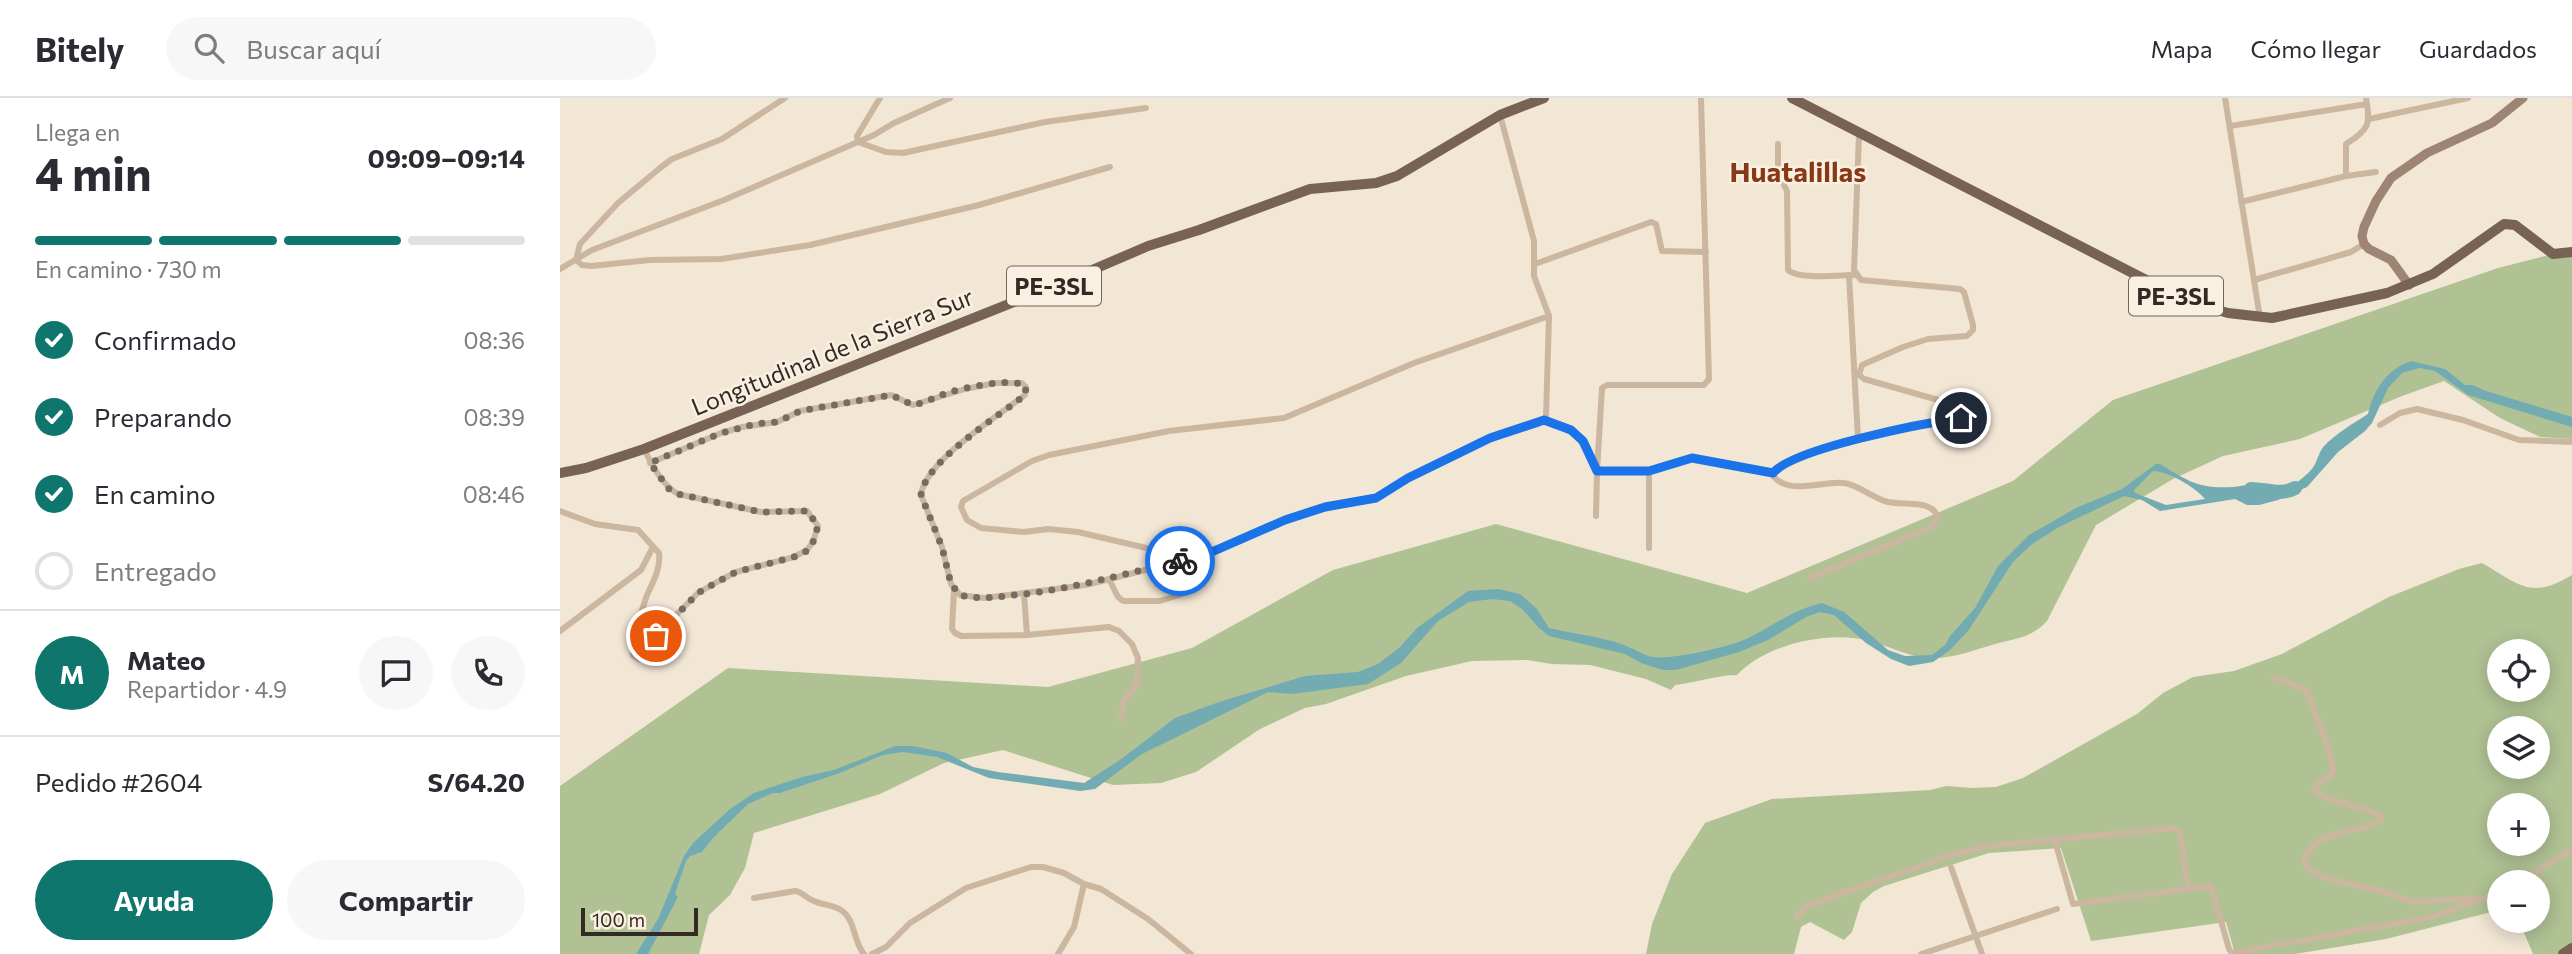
<!DOCTYPE html>
<html lang="es">
<head>
<meta charset="utf-8">
<style>
  :root { --surface:#fff; --page:#f7f7f7; --text:#2b2b33; --muted:#7c7c81; --line:#e1e1e2; --accent:#0f766e }
  body { margin:0; font-family:Commissioner,sans-serif; background:var(--page); color:var(--text); height:100vh; display:flex; flex-direction:column; font-size:26px; white-space:nowrap }
  * { box-sizing:border-box; margin:0 }
  p { font-size:23px; color:var(--muted) }
  .icon { flex:none; width:38px; height:38px; fill:none; stroke:currentColor; stroke-width:2; stroke-linecap:round; stroke-linejoin:round }
  .map { position:relative; flex:1; overflow:hidden }
  .details { display:flex; flex-direction:column; background:var(--surface); width:560px }
  .details>* { flex:none }
  .tools { position:absolute; left:1927px; top:541px; display:grid; gap:14px }
  .tools a { display:grid; place-items:center; width:63px; height:63px; border-radius:50%; background:var(--surface); box-shadow:0 4px 18px #0003; font-size:35px }
  .scale { position:absolute; left:21px; bottom:18px; width:117px; box-sizing:border-box; padding-left:7px; border:4px solid #342a24; border-top:0; font-size:19px; line-height:24px; white-space:nowrap; color:#342a24; -webkit-text-stroke:5px #faf0e1; paint-order:stroke }
  .pin { position:absolute; display:grid; place-items:center; width:60px; height:60px; color:#fff; margin:-30px; border:4px solid #fff; border-radius:50%; box-shadow:0 2px 7px #0007 }
  .courier { position:absolute; display:grid; place-items:center; width:70px; height:70px; margin:-35px; border:5px solid #1a73e8; border-radius:50%; background:#fff; color:#222; box-shadow:0 2px 9px #0007 }
  .head em { font-style:normal; font-weight:700 }
  .head div { display:flex; flex-direction:column-reverse }
  .head { display:flex; align-items:center; justify-content:space-between; height:119px; padding:0 35px }
  h1 { font-size:46px; font-weight:700; line-height:52px }
  .bar { display:grid; grid-template-columns:repeat(4,1fr); gap:10px 7px; align-content:center; height:84px; padding:0 35px }
  .bar i { height:9px; border-radius:5px; background:var(--line) }
  .bar .current { background:var(--accent) }
  .bar p { grid-column:span 4 }
  .line { display:flex; align-items:center; gap:18px; padding:0 35px; border-top:2px solid var(--line) }
  .line div { flex:1 }
  .round { display:grid; place-items:center; flex:none; width:74px; height:74px; border-radius:37px; background:var(--page) }
  ol { padding:0 35px; list-style:none }
  li { display:flex; align-items:center; gap:21px; height:77px }
  li p { margin-inline-start:auto }
  li .icon { padding:7px; border-radius:50%; background:var(--accent); color:#fff; stroke-width:4 }
  li:last-child { color:var(--muted) }
  li i { width:38px; height:38px; border:4px solid var(--line); border-radius:50% }
  .primary-button { display:flex; gap:14px; margin-top:auto; padding:14px 35px }
  .primary-button a { flex:1; height:80px; border-radius:42px; background:var(--accent); color:#fff; font-size:28px; font-weight:700; line-height:80px; text-align:center }
  .primary-button a+a { background:var(--page); color:var(--text) }
  header { display:flex; align-items:center; gap:42px; box-sizing:border-box; height:98px; padding:0 35px; background:var(--surface); border-bottom:2px solid var(--line) }
  header strong { font-size:33px }
  nav { display:flex; gap:38px; margin-inline-start:auto; font-size:24px }
  .search { width:490px; height:63px; background:var(--page); display:flex; align-items:center; gap:18px; box-sizing:border-box; padding:0 24px; border-radius:38px; color:var(--muted); font-size:26px }
  main { display:flex; flex:1; min-height:0 }
  .map>svg:first-child { display:block }
  .green { fill:#b0c294; fill-rule:evenodd }
  .water { fill:#72abb1; fill-rule:evenodd }
  .lines { fill:none; stroke-linecap:round; stroke-linejoin:round }
  .river { stroke:#72abb1; stroke-width:14 }
  .minor { stroke:#cbb6a0; stroke-width:6 }
  .secondary { stroke:#9e8472; stroke-width:9 }
  .primary { stroke:#786254; stroke-width:10 }
  .done { stroke:#766c62; stroke-width:7; stroke-dasharray:0 12.6 }
  .route { stroke:#1a73e8; stroke-width:9 }
  .labels { text-anchor:middle; dominant-baseline:central; stroke-width:5; stroke-linejoin:round; paint-order:stroke }
  .shield { fill:#faf0e1; stroke:#6f655d; stroke-width:2 }
  .shield-label { font-size:23px; font-weight:bold; fill:#342a24 }
  .street-label { font-size:24px; fill:#342a24; stroke:#faf0e1 }
  .quarter-label { font-size:28px; font-weight:bold; fill:#893817; stroke:#faf0e1 }
</style>
</head>
<body>
<header>
<strong>Bitely</strong>
<div class="search"><svg class="icon" aria-label="search" viewBox="0 0 24 24"><circle cx="10" cy="10" r="6"/><path d="M15 15l6 6"/></svg>Buscar aquí</div>
<nav><a>Mapa</a><a>Cómo llegar</a><a>Guardados</a></nav>
</header>
<main>
<section class="details">
<div class="head"><div><h1>4 min</h1><p>Llega en</p></div><em>09:09–09:14</em></div>
<div class="bar"><i class="current"></i><i class="current"></i><i class="current"></i><i></i><p>En camino · 730 m</p></div>
<ol>
<li><svg class="icon" aria-label="check" viewBox="0 0 24 24"><path d="M5 12l5 5 9-10"/></svg>Confirmado<p>08:36</p></li>
<li><svg class="icon" aria-label="check" viewBox="0 0 24 24"><path d="M5 12l5 5 9-10"/></svg>Preparando<p>08:39</p></li>
<li><svg class="icon" aria-label="check" viewBox="0 0 24 24"><path d="M5 12l5 5 9-10"/></svg>En camino<p>08:46</p></li>
<li><i></i>Entregado</li>
</ol>
<div class="line" style="height:126px"><b class="round" style="background:var(--accent);color:#fff">M</b><div><b>Mateo</b><p>Repartidor · 4.9</p></div><a class="round"><svg class="icon" aria-label="chat" viewBox="0 0 24 24"><path d="M4 5h16v11H9l-5 4z"/></svg></a><a class="round"><svg class="icon" aria-label="phone" viewBox="0 0 24 24"><path d="M5 4h4l2 5-3 2q2 4 5 5l2-3 5 2v4C11 20 4 13 5 4z"/></svg></a></div>
<div class="line" style="height:91px"><div>Pedido #2604</div><b>S/64.20</b></div>
<div class="primary-button"><a>Ayuda</a><a>Compartir</a></div>
</section>
<div class="map">
<svg width="2012" height="856" viewBox="0 0 2012 856">
  <rect width="100%" height="100%" fill="#f2e6d5"/>
  <g class="green">
    <path d="M2012,151V341L1980,339L1940,320L1884,283L1842,298L1740,341L1663,358L1613,381L1536,427L1487,523C1471,540 1457,540 1435,546C1414,552 1389,562 1367,560C1346,558 1327,547 1306,542C1267,533 1206,546 1177,577C1156,577 1135,585 1115,587L1111,592L1086,581L1030,567L992,566L967,562L912,563L846,578L766,606L745,610L700,631L636,674L601,685L553,687L443,652L384,665L320,696L194,735L185,770L170,797L149,817L139,856H0V688L168,570L488,589L632,550L773,472L936,426L1187,495L1453,383L1553,302L1938,170Z"/>
    <path d="M1922,465C1960,487 1971,502 2012,477V856H1973L1959,823L1978,822V784H1939V812L1826,841L1735,856H1675L1666,824L1531,843L1501,750L1429,755L1324,788L1313,794L1301,805L1292,834L1284,842L1250,824L1241,829L1234,856H1086L1092,826L1112,776L1145,725L1212,701L1370,692L1386,688L1412,690L1436,689L1463,680L1577,616L1603,595L1633,579L1674,573L1722,556L1829,499L1899,471ZM1939,553H1978V592H1939ZM1939,630H1978V668H1939ZM1939,707H1978V746H1939Z"/>
  </g>
  <path class="water" d="M1851,263L1885,271L1905,287H1913L1923,292L2012,319V329L1908,297L1875,273L1859,270L1842,275L1828,290L1812,325L1805,333L1778,354L1747,389L1718,402L1699,407H1687L1675,401L1600,413L1582,402L1564,398L1499,429L1471,447L1453,464L1408,533L1390,552L1373,564L1349,568L1331,561L1306,545L1274,517L1260,514L1246,519L1208,542L1179,554L1116,572H1103L1081,565L1065,556L989,538L979,530L962,511L950,503L932,501L909,504L878,523L841,565L808,586L732,596L708,594L582,656L535,691L520,693L429,680L377,659L343,654L323,657L277,676L220,695H213L188,706L153,740L142,754L130,758L126,763L115,796L118,799L88,856H76L98,821L124,758L133,745L170,711L194,695L242,679L274,672L335,648H353L387,655L413,669L438,674L524,685L560,662L615,620L659,604L745,578L798,574L818,566L840,549L857,530L908,493L938,491L960,496L977,511L989,530C1009,535 1029,537 1048,542C1062,545 1075,552 1088,558C1105,564 1167,549 1184,542C1210,530 1234,511 1262,505L1284,514L1328,552L1345,558L1372,557L1385,547L1390,538L1415,510L1438,468L1469,437L1518,409L1562,391L1596,366H1600C1628,383 1638,391 1673,389C1683,388 1695,385 1706,387L1709,396C1724,395 1745,381 1754,368C1758,361 1759,354 1764,348C1777,335 1792,326 1808,316C1814,291 1827,271 1851,263ZM1593,373C1608,373 1635,389 1645,401L1606,407L1575,395L1574,392Z"/>
  <g class="lines">
    <path class="river" d="M1691,391C1707,391 1720,398 1735,390"/>
    <g class="minor">
      <path d="M225,0L162,41L112,61L100,70L58,105L20,146L16,162L22,167L31,168L90,162L161,161L250,147L419,107L550,69"/>
      <path d="M1665,0L1700,220"/>
      <path d="M1806,0C1811,26 1809,32 1786,46V78L1816,74"/>
      <path d="M1809,21L1908,0"/>
      <path d="M1670,28L1807,6"/>
      <path d="M298,44L326,54L343,55L485,24L586,10"/>
      <path d="M298,44L297,38L320,0"/>
      <path d="M1218,46V75L1227,93L1228,172C1239,182 1280,177 1296,177"/>
      <path d="M1681,104L1786,78"/>
      <path d="M975,166L1091,124L1096,126L1102,153L1146,154"/>
      <path d="M0,171L32,152L164,102L314,37L334,25L390,0"/>
      <path d="M1289,177L1298,341"/>
      <path d="M1694,182L1791,154L1804,146"/>
      <path d="M984,322C1019,334 1021,340 1037,373H1089L1132,361L1213,375"/>
      <path d="M1820,327L1840,315L1857,311L1903,322L1959,342L2012,344"/>
      <path d="M90,365L161,335L182,329L217,324L240,313L331,297L353,307L405,291L435,285H462L466,289L465,297C438,318 365,363 361,397L382,449L391,486L400,497L424,500L526,487L629,461L669,447L725,422L765,409L816,400L848,380L930,340L978,326L986,319L989,218"/>
      <path d="M1089,373V450"/>
      <path d="M0,413L35,426L78,432L99,455C101,470 93,484 87,497C81,515 72,539 73,557L79,561L90,556L96,549L97,536L138,495L159,483L176,474L234,459L247,452L253,444L258,428L247,413L201,414L118,396C102,387 92,367 84,351"/>
      <path d="M1036,418L1037,373L1042,290L1047,287H1144L1149,281L1141,0"/>
      <path d="M629,460L518,434L488,431L464,434L421,430L407,422L401,409L403,403L472,363L489,357L609,333L724,320L854,265L989,218L974,178V143L940,17"/>
      <path d="M1250,480L1371,429C1377,423 1379,416 1372,411C1361,403 1340,407 1328,404C1312,400 1298,386 1283,385C1262,383 1230,397 1214,379L1213,375C1234,350 1365,325 1401,320L1405,314L1396,307L1304,281L1299,277L1302,267L1343,249L1368,241L1407,238L1413,232V227L1404,194L1400,191L1301,182L1294,172L1299,36"/>
      <path d="M549,481L558,499L563,503H600L625,495"/>
      <path d="M394,492L392,531L395,535L401,538L467,537L549,529L559,533L572,546L578,560L577,586L564,602L561,622"/>
      <path d="M464,496L467,537"/>
      <path d="M0,533L81,472L93,449"/>
      <path d="M1713,579L1745,591C1750,599 1776,667 1773,674C1770,683 1758,681 1754,691L1756,695C1777,705 1799,708 1820,717L1821,721C1801,739 1758,726 1744,762L1747,769L1755,775L1768,781L1825,794L1853,804L1919,800"/>
      <path d="M1495,743L1513,806L1651,788L1669,851L1672,855L1872,819L1939,795"/>
      <path d="M1391,769L1422,856"/>
      <path d="M1960,784L2012,751"/>
      <path d="M194,800L235,793C243,794 246,800 254,803C263,807 273,807 281,812C296,822 293,844 304,856"/>
      <path d="M1236,819L1249,807L1373,764L1384,758L1429,748L1614,730L1620,734L1628,791"/>
      <path d="M312,856L326,849L350,825L406,790L471,769H483L504,775L524,786L541,791L588,821L631,856"/>
      <path d="M498,856L514,829L524,786"/>
      <path d="M1361,856L1497,811"/>
    </g>
    <path class="secondary" d="M1849,187L1831,162L1809,151L1804,146L1802,138L1804,129L1816,103L1831,80L1867,55L1932,25L1963,0"/>
    <g class="primary">
      <path d="M1232,0L1629,204L1668,215L1712,220L1827,195L1873,176L1944,126L1955,127L1993,156L2012,154"/>
      <path d="M0,375L26,370L84,351L502,185L588,148L639,132L750,91L816,85L837,78L940,17L984,0"/>
      <path d="M2003,856L2012,850"/>
    </g>
  </g>
  <g class="lines">
    <path class="done" d="M96,538L138,495L159,483L176,474L234,459L247,453L253,444L258,428L247,413L201,414L118,396L109,391L90,365L161,335L195,326L217,324L240,313L331,297L353,307C366,305 377,298 390,294C405,290 455,278 466,289L465,297C438,319 365,363 361,397L382,449L391,486L400,497C418,502 436,499 454,497C511,492 565,475 620,463"/>
    <path class="route" d="M620,463L654,453L725,422L765,409L816,400L848,380L930,340L984,322L1011,332L1023,343L1037,373H1089L1132,360L1213,375C1234,350 1365,325 1401,320"/>
  </g>
  <g class="labels">
    <g class="shield">
      <rect x="447" y="168.5" width="94" height="39" rx="5"/>
      <rect x="1569" y="178.5" width="94" height="39" rx="5"/>
    </g>
    <g class="shield-label">
      <text x="494" y="188">PE-3SL</text>
      <text x="1616" y="198">PE-3SL</text>
    </g>
    <g class="street-label">
      <text transform="translate(272 253) rotate(-22)">Longitudinal de la Sierra Sur</text>
    </g>
    <g class="quarter-label">
      <text x="1238" y="73">Huatalillas</text>
    </g>
  </g>
</svg>
<div class="tools">
<a><svg class="icon" aria-label="locate" viewBox="0 0 24 24"><circle cx="12" cy="12" r="6"/><path d="M12 2v4M12 18v4M2 12h4M18 12h4"/></svg></a>
<a><svg class="icon" aria-label="layers" viewBox="0 0 24 24"><path d="M12 4l9 5-9 5-9-5zM3 14l9 5 9-5"/></svg></a>
<a>+</a>
<a>−</a>
</div>
<div class="scale">100 m</div>
<div class="pin" style="left:96px;top:538px;background:#ea580c"><svg class="icon" aria-label="bag" viewBox="0 0 24 24"><path d="M5 8h14l-1 12H6zM9 8a3 3 0 0 1 6 0"/></svg></div>
<div class="pin" style="left:1401px;top:320px;background:#1f2937"><svg class="icon" aria-label="home" viewBox="0 0 24 24"><path d="M3 11l9-7 9 7M6 9v11h12V9"/></svg></div>
<div class="courier" style="left:620px;top:463px"><svg class="icon" aria-label="bike" viewBox="0 0 24 24"><circle cx="6" cy="16" r="4"/><circle cx="18" cy="16" r="4"/><path d="M6 16l4-8h5l3 8M10 8l3 8H6M13 5h3"/></svg></div>
</div>
</main>
</body>
</html>
